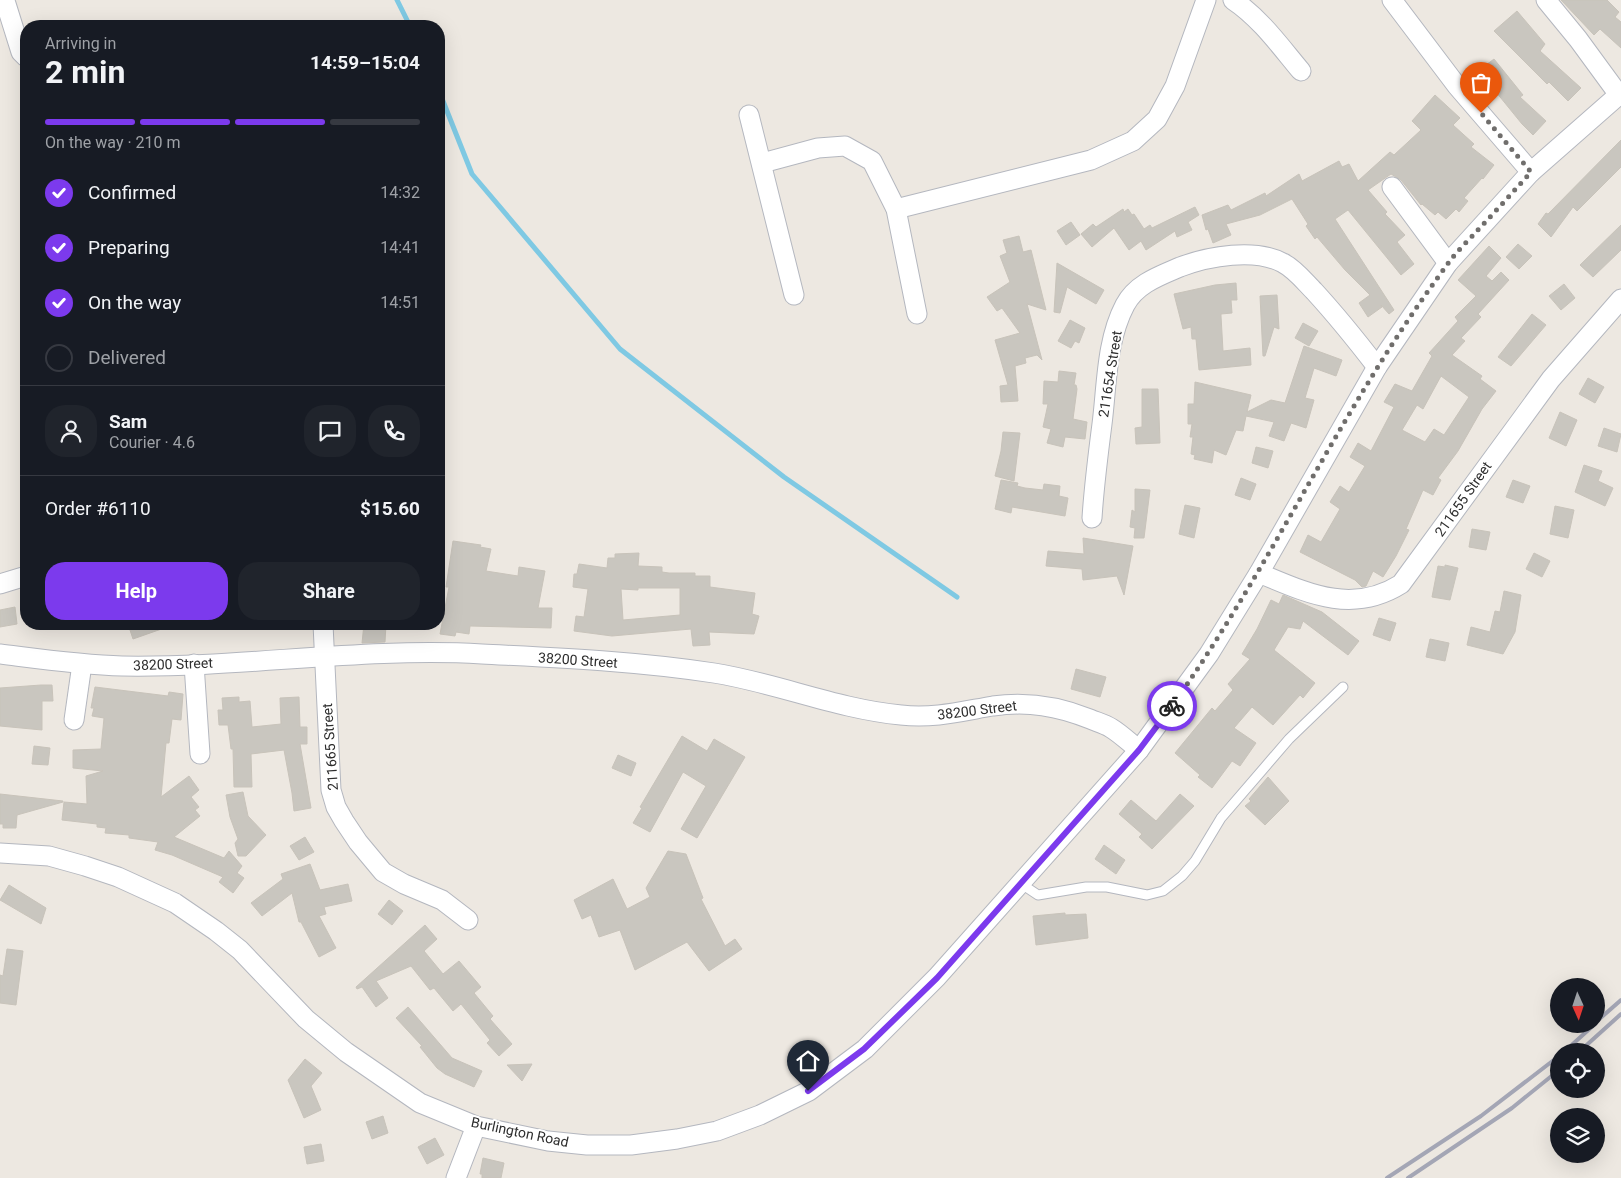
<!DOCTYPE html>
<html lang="en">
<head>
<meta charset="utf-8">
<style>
  :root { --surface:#171b24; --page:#20242c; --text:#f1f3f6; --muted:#9ea1a6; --line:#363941; --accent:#7c3aed }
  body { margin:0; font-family:Roboto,sans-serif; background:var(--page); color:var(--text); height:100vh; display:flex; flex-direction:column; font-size:19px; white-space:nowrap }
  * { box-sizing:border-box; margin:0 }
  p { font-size:16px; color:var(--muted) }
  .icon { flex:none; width:28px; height:28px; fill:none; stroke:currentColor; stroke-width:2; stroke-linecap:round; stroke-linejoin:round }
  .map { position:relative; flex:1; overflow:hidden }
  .drawer { position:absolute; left:20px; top:20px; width:425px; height:610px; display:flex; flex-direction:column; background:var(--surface); border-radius:20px; box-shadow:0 5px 20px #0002 }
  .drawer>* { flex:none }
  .needle { width:32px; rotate:177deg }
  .controls { position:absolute; left:1550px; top:978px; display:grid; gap:10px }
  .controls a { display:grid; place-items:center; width:55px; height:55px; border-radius:50%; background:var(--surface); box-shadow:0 5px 20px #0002; font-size:25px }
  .pin { position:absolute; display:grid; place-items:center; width:42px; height:42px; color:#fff; margin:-51px -21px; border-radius:50% 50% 50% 0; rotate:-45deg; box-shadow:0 0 5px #0007 }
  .pin .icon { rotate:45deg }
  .courier { position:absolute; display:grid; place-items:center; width:50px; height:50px; margin:-25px; border:4px solid #7c3aed; border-radius:50%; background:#fff; color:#222; box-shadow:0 1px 6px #0007 }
  .head em { font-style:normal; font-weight:700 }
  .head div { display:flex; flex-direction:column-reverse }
  .head { display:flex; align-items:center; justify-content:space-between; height:85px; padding:0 25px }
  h1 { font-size:32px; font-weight:700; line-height:38px }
  .bar { display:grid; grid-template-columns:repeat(4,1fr); gap:8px 5px; align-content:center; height:60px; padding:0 25px }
  .bar i { height:6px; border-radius:4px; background:var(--line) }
  .bar .active { background:var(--accent) }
  .bar p { grid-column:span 4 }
  .line { display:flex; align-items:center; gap:12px; padding:0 25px; border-top:1px solid var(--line) }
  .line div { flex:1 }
  .round { display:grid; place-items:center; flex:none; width:52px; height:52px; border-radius:20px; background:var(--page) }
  ol { padding:0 25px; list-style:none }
  li { display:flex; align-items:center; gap:15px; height:55px }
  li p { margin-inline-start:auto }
  li .icon { padding:5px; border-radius:50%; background:var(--accent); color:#fff; stroke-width:4 }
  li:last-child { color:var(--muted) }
  li i { width:28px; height:28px; border:2px solid var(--line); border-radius:50% }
  .cta { display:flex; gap:10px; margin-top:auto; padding:10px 25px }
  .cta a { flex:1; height:58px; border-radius:20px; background:var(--accent); color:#fff; font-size:20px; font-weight:700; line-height:58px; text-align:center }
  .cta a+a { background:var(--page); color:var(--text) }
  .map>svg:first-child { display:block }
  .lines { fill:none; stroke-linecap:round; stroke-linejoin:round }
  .stream { stroke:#7fc9e3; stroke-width:5 }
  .building { fill:#c9c6bf; stroke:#c8c3ba; fill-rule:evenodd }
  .service-casing { stroke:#b4b7bf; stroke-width:11 }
  .minor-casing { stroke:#b4b7bf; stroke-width:21 }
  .service { stroke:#fff; stroke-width:9 }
  .minor { stroke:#fff; stroke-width:19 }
  .rail { stroke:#a4a6b5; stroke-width:4 }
  .done { stroke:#706e6c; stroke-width:5; stroke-dasharray:0 9 }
  .route { stroke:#7c3aed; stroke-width:6 }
  .labels { text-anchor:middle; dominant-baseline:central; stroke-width:4; stroke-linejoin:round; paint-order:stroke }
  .street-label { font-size:14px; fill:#2d2d2d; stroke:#fff }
</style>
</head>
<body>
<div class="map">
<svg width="1621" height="1178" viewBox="0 0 1621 1178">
  <rect width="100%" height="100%" fill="#ede8e1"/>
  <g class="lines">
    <g class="stream">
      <path d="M397,0L410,26"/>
      <path d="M439,91L472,174L620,349L784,477L957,597"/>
    </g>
  </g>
  <g class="building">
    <path d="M1561,0H1607L1619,12L1615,17L1621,22V48L1600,29L1594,35Z"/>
    <path d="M1517,11L1545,44L1540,51L1581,88L1568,101L1549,82L1547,84L1494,31Z"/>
    <path d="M1494,59L1523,95L1520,97L1546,121L1533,135L1522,124L1496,92L1499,90L1482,68Z"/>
    <path d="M1435,95L1460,118L1453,125L1474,144L1471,147L1494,165L1483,179L1482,178L1464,198L1468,201L1459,212L1456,209L1446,219L1438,212L1435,215L1422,204L1421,205L1401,180L1391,174L1368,190L1387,212L1385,214L1405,235L1397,242L1414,264L1401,275L1348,210L1335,219L1394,310L1389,314L1381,305L1382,307L1368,317L1359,303L1370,295L1345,270L1317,237L1315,239L1306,226L1308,224L1292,199L1260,215L1226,224L1231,235L1213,243L1208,229L1206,230L1202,215L1228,205L1231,210L1265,193L1266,196L1299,174L1302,181L1339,161L1342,167L1349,164L1358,181L1390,152L1394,155L1421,130L1412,121Z"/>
    <path d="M1621,140V167L1577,211L1573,207L1551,237L1538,224L1546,213L1548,214Z"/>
    <path d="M1195,207L1199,215L1188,222L1192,230L1177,237L1175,231L1146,250L1141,241L1129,250L1114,228L1092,247L1081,234L1093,224L1096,227L1123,209L1124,212L1128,209L1132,215L1134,214L1144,229L1150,225L1152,228Z"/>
    <path d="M1071,222L1080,235L1066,245L1057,231Z"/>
    <path d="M1621,225V250L1593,277L1580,265Z"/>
    <path d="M1019,236L1023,252L1031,250L1046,310L1027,304L1042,360L1037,355L1025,358L1026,363L1015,366L1018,401L1001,402L1000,386L1008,385L995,340L1020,333L1002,308L997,311L987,297L1010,282L1000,256L1007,253L1003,240Z"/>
    <path d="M1518,244L1532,256L1519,269L1506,257Z"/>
    <path d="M1489,246L1501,258L1486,276L1492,281L1501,272L1509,280L1478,314L1481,317L1461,338L1465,341L1452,355L1482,376L1480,379L1496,391L1482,409L1458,451L1438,478L1441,480L1433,495L1423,490L1406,529L1409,530L1396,556L1383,577L1373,571L1366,586L1362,587L1355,580L1300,552L1308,535L1321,542L1340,509L1330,502L1340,486L1349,492L1365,466L1350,457L1358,443L1371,451L1394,407L1384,402L1395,384L1412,391L1432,356L1429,353L1458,321L1455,317L1476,296L1458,280ZM1441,376L1469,397L1444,435L1434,429L1425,442L1402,430L1417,405L1423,409Z"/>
    <path d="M1057,263L1104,290L1096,304L1067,287L1060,313L1054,312Z"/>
    <path d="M1236,283L1237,300H1231L1232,313L1221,314V316L1223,351L1250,348L1251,365L1199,370L1196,339H1192L1191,327L1183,329L1174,294L1215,285Z"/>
    <path d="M1564,284L1575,298L1561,310L1549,296Z"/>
    <path d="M1277,295L1279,329L1274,327L1265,356H1263L1260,296Z"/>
    <path d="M1532,314L1546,325L1511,366L1498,357Z"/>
    <path d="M1070,320L1085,328L1079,343L1075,341L1071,348L1058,341Z"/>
    <path d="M1303,323L1318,331L1309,346L1295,338Z"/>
    <path d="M1304,346L1342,360L1336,376L1314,368L1305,398L1314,400L1306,428L1291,423L1284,441L1269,436L1274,422L1246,416L1243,431L1236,430L1226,455L1214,450L1212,463L1194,459L1195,455L1191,454L1193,437H1190L1192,424H1188V404H1194L1195,382L1251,395L1247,412L1271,400L1285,403Z"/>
    <path d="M1059,371L1076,373L1074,385H1076L1077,389L1073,419L1087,422L1085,439L1065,437L1063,447L1047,443L1051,429L1043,427L1048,404H1043L1044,381L1058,382Z"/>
    <path d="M1588,378L1604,387L1595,403L1579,394Z"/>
    <path d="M1142,389H1158L1160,443L1136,444L1135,428L1142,427Z"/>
    <path d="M1560,412L1577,420L1566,446L1549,438Z"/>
    <path d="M1604,428L1621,434L1617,452L1598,446Z"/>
    <path d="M1003,432L1020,433L1014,481L995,476L1001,451Z"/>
    <path d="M1256,447L1273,451L1268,468L1252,463Z"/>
    <path d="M1584,465L1602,471L1598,481L1613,488L1605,506L1575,492Z"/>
    <path d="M1241,478L1256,484L1250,500L1235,495Z"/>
    <path d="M1001,480L1018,483L1017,486L1025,488L1043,490L1044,484L1060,486L1059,496L1068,498L1065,516L1012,507L1011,513L995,509Z"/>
    <path d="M1513,480L1530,486L1523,503L1506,497Z"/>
    <path d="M1135,489L1150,490L1144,538H1134L1135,528L1130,527L1132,510L1135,512Z"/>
    <path d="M1185,505L1200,508L1194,538L1179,534Z"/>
    <path d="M1555,506L1574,510L1568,538L1550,534Z"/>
    <path d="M1472,529L1490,532L1486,550L1469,547Z"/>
    <path d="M1083,538L1133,546L1124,595L1117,576L1083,580L1082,569L1046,566L1048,551L1084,554Z"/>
    <path d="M453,541L481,545L480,547L491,549L486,571L518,576L519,567L545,571L538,608H552L551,628L470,626L469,634L456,632L455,636L440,634L449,587H446Z"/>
    <path d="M639,553L638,566L662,567V572L669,573H695V576H710V587L755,593L752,614L759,616L754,634L709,632L710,645L693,646L691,629L612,636L574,631L576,616L584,617L588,589L573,587L574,574H577L579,564L607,568L608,558H615V554ZM638,588H680V615L623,620L621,589L638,590Z"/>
    <path d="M1534,553L1550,561L1542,577L1526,569Z"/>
    <path d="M1445,565L1458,568L1450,600L1432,597L1438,566L1445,567Z"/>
    <path d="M1504,591L1521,595L1515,632L1503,654L1467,645L1471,627L1490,632L1495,611L1500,612Z"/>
    <path d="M1283,595L1322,612L1359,641L1348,655L1303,621L1300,629L1288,627L1274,650L1315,683L1303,698L1300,695L1273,725L1252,707L1234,728L1256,743L1240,766L1232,761L1212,788L1198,777L1200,775L1175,753L1212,708L1215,711L1233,690L1228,684L1250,659L1242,654L1257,629L1271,600L1279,604Z"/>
    <path d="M15,607L17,624L0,627V610Z"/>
    <path d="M1379,618L1396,623L1390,641L1373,635Z"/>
    <path d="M128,624H170V626L133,639Z"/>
    <path d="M364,624H386L385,642L362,643Z"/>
    <path d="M1430,639L1449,643L1445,661L1426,657Z"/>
    <path d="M1076,669L1106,677L1100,697L1071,689Z"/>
    <path d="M41,685H52L53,701H42V730L0,726V688Z"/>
    <path d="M95,687L168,696L169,692L183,694L181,720L172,719L169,743H166L161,797L189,776L199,790L191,797L199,807L195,810L200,816L174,837L224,858L229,851L242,866L237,873L244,878L233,893L219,882L223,877L172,855L155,850L158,842L129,838V835L105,833L106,828L97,827V824L62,820L64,802L87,804L86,776L103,771L73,768V750L101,749L104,718L92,716L94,708H91Z"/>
    <path d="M239,697V702L250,701L252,727L281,724L280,698L299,697L300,727H307V744H300L311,808L294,811L292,793L284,750L251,754L252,787H234L233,749H231L228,725H219L218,710H223L222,698Z"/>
    <path d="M682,736L707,751L714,739L745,757L697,838L681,829L706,786L683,772L650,832L633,823L642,808L640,807Z"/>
    <path d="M34,746L50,748L48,765L32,764Z"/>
    <path d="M618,755L636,763L631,776L612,768Z"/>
    <path d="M1268,777L1289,801L1265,825L1245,806L1251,801L1249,799Z"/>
    <path d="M243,792L248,816L266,835L246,856H238L235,843L238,839L230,817L226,795Z"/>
    <path d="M0,794L63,801V802L17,815L16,828H3V824H0Z"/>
    <path d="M1180,794L1194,806L1152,849L1139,837L1142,834L1119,814L1131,800L1156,821Z"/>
    <path d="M305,837L314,852L299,860L290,846Z"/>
    <path d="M1104,845L1125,860L1116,874L1095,859Z"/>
    <path d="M668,851L686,854L703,898L701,899L725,946L735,939L742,949L709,971L687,942L635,970L620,930L599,937L591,915L582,919L574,900L613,879L627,909L650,897L646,888Z"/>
    <path d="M310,864L320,890L348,884L352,901L324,907L326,914L319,916L336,948L319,957L301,922H299L292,893L262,916L251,903L283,879L281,874Z"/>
    <path d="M9,885L46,908L41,924L0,900Z"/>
    <path d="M389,900L403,911L392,925L378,914Z"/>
    <path d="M1065,913V915L1086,914L1088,938L1036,945L1033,916Z"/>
    <path d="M425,925L437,939L424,951L443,974L459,961L481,987L474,993L493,1016L490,1019L512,1044L499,1056L487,1043L490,1040L461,1004L453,1011L434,988L430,990L411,966L376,981L388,998L376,1007L362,987L357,989L356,987Z"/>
    <path d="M7,949L23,951L16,1005L0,1003V975L3,976Z"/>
    <path d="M408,1007L452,1058L482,1071L474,1087L445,1074L437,1068L420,1047L422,1046L396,1018Z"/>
    <path d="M305,1059L322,1073L311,1086L321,1110L304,1118L288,1080Z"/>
    <path d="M532,1064L522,1081L507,1065Z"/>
    <path d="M383,1116L388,1133L372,1139L366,1122Z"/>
    <path d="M435,1138L444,1155L427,1164L418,1147Z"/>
    <path d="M321,1144L324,1161L307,1164L304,1147Z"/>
    <path d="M483,1158L504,1163L501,1178H482V1174H480Z"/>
  </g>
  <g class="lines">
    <g class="service-casing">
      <path id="service" d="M1020,883L1038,895L1086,887H1107L1147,895L1163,891L1182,876L1195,861L1221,818L1289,739L1343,687"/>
    </g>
    <g class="minor-casing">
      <g id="minor">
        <path d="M1,0L6,4L21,52L26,57"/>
        <path d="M1233,0C1260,18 1280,46 1301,71"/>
        <path d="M1392,0L1457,86L1531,172"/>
        <path d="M1546,0L1578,39L1619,95"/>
        <path d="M749,115L794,295"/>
        <path d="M762,163L818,148L845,146L872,161L896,209L917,314"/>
        <path d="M1392,187L1448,263"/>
        <path d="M896,209L1091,160L1133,141L1157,119L1175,86L1206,0"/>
        <path d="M1092,518C1094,486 1098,455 1102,424C1107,385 1106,341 1125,305C1136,284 1159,276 1180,267C1209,256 1255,248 1283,263C1295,269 1305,282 1314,291C1336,315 1357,341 1377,367"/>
        <path d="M1259,573C1307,593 1352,615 1401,584L1551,379L1621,299"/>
        <path d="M0,584L26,576"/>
        <path d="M323,624L331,790L336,807L344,821L358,842L383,872L404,884L442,900L468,920"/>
        <path d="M0,654C40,659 81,665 122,666C242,668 362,647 482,654C559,658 638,661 714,673C777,683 837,709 901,715C933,719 963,711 993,706C1028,701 1058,706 1090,719C1097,722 1105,724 1111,728C1121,734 1130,743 1139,750"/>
        <path d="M194,664L200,754"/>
        <path d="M74,720L82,664"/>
        <path d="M0,853L49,856L85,866L118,877L175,903L216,931L240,950L306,1019L346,1052L420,1103L476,1126L548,1141L587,1145H631L677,1139L717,1131L760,1115L809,1091L865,1049L937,977L1139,750L1209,654L1259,573L1377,367L1448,263L1531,172L1621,93"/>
        <path d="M456,1178L476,1126"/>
      </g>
    </g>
    <use href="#service" class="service"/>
    <use href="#minor" class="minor"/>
    <g class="rail">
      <path d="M1596,1022L1621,1000"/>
      <path d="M1565,1051L1595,1024"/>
      <path d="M1580,1051L1621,1014"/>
      <path d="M1387,1178L1481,1116L1559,1056"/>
      <path d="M1408,1178L1512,1108L1559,1070"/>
    </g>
  </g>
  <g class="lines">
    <path class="done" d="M1172,706C1273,564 1343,404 1447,265C1455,253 1467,242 1477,231C1495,212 1513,192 1531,172L1481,113"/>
    <path class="route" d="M808,1091L864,1049L937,978L1139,750L1172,706"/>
  </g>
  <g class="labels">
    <g class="street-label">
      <text transform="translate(1110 374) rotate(-81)">211654 Street</text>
      <text transform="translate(1463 499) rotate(-55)">211655 Street</text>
      <text transform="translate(578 660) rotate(4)">38200 Street</text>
      <text transform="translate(173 664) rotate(-2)">38200 Street</text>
      <text transform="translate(977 710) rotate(-7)">38200 Street</text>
      <text transform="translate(330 747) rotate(-94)">211665 Street</text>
      <text transform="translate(520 1132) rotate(12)">Burlington Road</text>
    </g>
  </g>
</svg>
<div class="controls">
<a><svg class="needle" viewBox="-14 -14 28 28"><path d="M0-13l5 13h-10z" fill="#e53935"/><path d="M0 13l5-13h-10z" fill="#9ea1a6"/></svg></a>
<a><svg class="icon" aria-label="locate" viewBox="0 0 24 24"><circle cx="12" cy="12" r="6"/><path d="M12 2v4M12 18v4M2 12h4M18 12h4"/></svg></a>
<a><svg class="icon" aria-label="layers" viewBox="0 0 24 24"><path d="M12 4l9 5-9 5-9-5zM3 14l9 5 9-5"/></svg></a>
</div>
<div class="pin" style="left:1481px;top:113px;background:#ea580c"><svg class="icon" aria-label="bag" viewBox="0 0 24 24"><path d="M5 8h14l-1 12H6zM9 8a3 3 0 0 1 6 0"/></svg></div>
<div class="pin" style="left:808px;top:1091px;background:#1f2937"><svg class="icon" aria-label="home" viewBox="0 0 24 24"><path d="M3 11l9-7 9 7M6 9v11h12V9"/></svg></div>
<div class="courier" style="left:1172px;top:706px"><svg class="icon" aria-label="bike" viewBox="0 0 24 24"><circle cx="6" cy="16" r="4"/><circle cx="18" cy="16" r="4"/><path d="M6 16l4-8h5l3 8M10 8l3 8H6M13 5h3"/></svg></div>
<section class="drawer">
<div class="head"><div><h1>2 min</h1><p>Arriving in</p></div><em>14:59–15:04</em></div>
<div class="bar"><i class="active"></i><i class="active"></i><i class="active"></i><i></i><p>On the way · 210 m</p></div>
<ol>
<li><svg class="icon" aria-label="check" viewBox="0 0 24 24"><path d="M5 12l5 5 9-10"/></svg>Confirmed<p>14:32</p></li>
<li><svg class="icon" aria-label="check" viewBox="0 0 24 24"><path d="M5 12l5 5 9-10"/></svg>Preparing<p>14:41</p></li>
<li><svg class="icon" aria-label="check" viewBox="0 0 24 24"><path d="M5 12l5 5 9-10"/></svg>On the way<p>14:51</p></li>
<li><i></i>Delivered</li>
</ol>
<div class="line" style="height:90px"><a class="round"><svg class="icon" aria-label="person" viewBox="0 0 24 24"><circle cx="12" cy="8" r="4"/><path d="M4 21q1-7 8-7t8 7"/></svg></a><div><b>Sam</b><p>Courier · 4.6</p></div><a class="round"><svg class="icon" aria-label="chat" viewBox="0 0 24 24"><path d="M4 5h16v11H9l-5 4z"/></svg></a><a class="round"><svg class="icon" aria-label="phone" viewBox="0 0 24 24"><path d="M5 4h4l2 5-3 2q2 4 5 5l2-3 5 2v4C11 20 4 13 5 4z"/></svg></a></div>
<div class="line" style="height:65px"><div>Order #6110</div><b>$15.60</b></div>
<div class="cta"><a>Help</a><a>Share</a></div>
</section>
</div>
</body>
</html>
